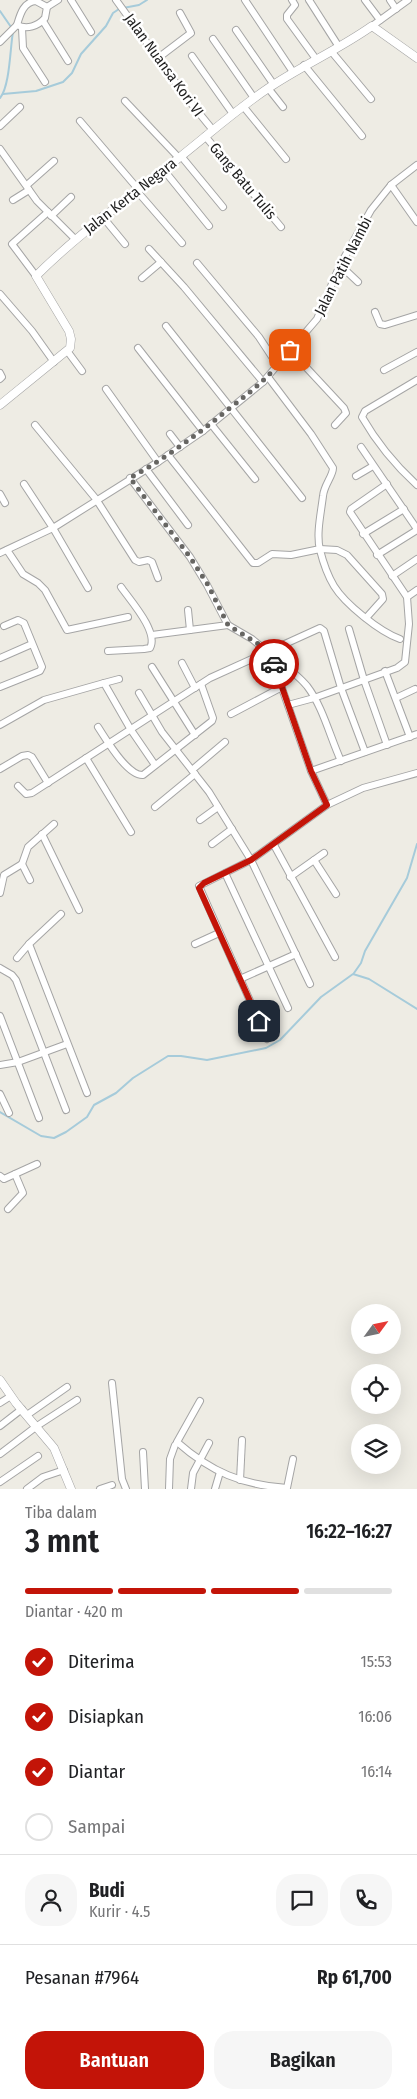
<!DOCTYPE html>
<html lang="id">
<head>
<meta charset="utf-8">
<style>
  :root { --surface:#fff; --page:#f6f6f6; --text:#202124; --muted:#757577; --line:#e0e0e0; --accent:#c31408 }
  body { margin:0; font-family:"Fira Sans Condensed",sans-serif; background:var(--page); color:var(--text); height:100vh; display:flex; flex-direction:column; font-size:19px; white-space:nowrap }
  * { box-sizing:border-box; margin:0 }
  p { font-size:16px; color:var(--muted) }
  .icon { flex:none; width:28px; height:28px; fill:none; stroke:currentColor; stroke-width:2; stroke-linecap:round; stroke-linejoin:round }
  .map { position:relative; height:1489px; overflow:hidden }
  .side { display:flex; flex-direction:column; background:var(--surface); flex:1 }
  .side>* { flex:none }
  .needle { width:32px; rotate:57deg }
  .tools { position:absolute; left:351px; top:1304px; display:grid; gap:10px }
  .tools a { display:grid; place-items:center; width:50px; height:50px; border-radius:50%; background:var(--surface); box-shadow:0 5px 20px #0002; font-size:25px }
  .pin { position:absolute; display:grid; place-items:center; width:42px; height:42px; color:#fff; margin:-21px; border-radius:10px; box-shadow:0 2px 8px #0006 }
  .courier { position:absolute; display:grid; place-items:center; width:50px; height:50px; margin:-25px; border:4px solid #c31408; border-radius:50%; background:#fff; color:#222; box-shadow:0 1px 6px #0007 }
  .summary em { font-style:normal; font-weight:600 }
  .summary div { display:flex; flex-direction:column-reverse }
  .summary { display:flex; align-items:center; justify-content:space-between; height:85px; padding:0 25px }
  h1 { font-size:32px; font-weight:600; line-height:38px }
  .bar { display:grid; grid-template-columns:repeat(4,1fr); gap:8px 5px; align-content:center; height:60px; padding:0 25px }
  .bar i { height:6px; border-radius:4px; background:var(--line) }
  .bar .current { background:var(--accent) }
  .bar p { grid-column:span 4 }
  .line { display:flex; align-items:center; gap:12px; padding:0 25px; border-top:1px solid var(--line) }
  .line div { flex:1 }
  .round { display:grid; place-items:center; flex:none; width:52px; height:52px; border-radius:20px; background:var(--page) }
  ol { padding:0 25px; list-style:none }
  li { display:flex; align-items:center; gap:15px; height:55px }
  li p { margin-inline-start:auto }
  li .icon { padding:5px; border-radius:50%; background:var(--accent); color:#fff; stroke-width:4 }
  li:last-child { color:var(--muted) }
  li i { width:28px; height:28px; border:2px solid var(--line); border-radius:50% }
  .button { display:flex; gap:10px; margin-top:auto; padding:10px 25px }
  .button a { flex:1; height:58px; border-radius:20px; background:var(--accent); color:#fff; font-size:20px; font-weight:600; line-height:58px; text-align:center }
  .button a+a { background:var(--page); color:var(--text) }
  .map>svg:first-child { display:block }
  .lines { fill:none; stroke-linecap:round; stroke-linejoin:round }
  .stream { stroke:#a6cbda; stroke-width:2 }
  .minor-casing { stroke:#a5a5a5; stroke-width:8 }
  .tertiary-casing { stroke:#a5a5a5; stroke-width:9 }
  .minor { stroke:#fff; stroke-width:6 }
  .tertiary { stroke:#fff; stroke-width:8 }
  .done { stroke:#676663; stroke-width:5; stroke-dasharray:0 9 }
  .route { stroke:#c31408; stroke-width:6 }
  .labels { text-anchor:middle; dominant-baseline:central; stroke-width:5; stroke-linejoin:round; paint-order:stroke }
  .street-label { font-size:15px; fill:#1e1e1e; stroke:#fff }
</style>
</head>
<body>
<div class="map">
<svg width="417" height="1489" viewBox="0 0 417 1489">
  <rect width="100%" height="100%" fill="#eeece4"/>
  <g class="lines">
    <g class="stream">
      <path d="M123,8L139,5L147,0"/>
      <path d="M0,11L11,27"/>
      <path d="M3,94L36,91L63,82L72,73L81,54L106,26L113,13L119,9"/>
      <path d="M0,98C10,86 10,48 13,32"/>
      <path d="M354,973L361,963L365,951L407,878L417,844"/>
      <path d="M0,1112L41,1136L54,1138L66,1132L87,1117L94,1105L116,1093L133,1078L168,1056H181L207,1060L266,1048L280,1040L321,997L353,974L369,979L417,1009"/>
    </g>
    <g class="minor-casing">
      <g id="minor">
        <path d="M71,0L91,32"/>
        <path d="M116,0L186,97L212,129"/>
        <path d="M245,0L293,72"/>
        <path d="M292,0L295,5L287,15V19L316,59"/>
        <path d="M309,0L339,47"/>
        <path d="M365,0L380,20"/>
        <path d="M390,0L396,9"/>
        <path d="M36,1L47,7L45,18C38,26 27,30 17,25C20,15 23,2 36,1Z"/>
        <path d="M47,7L58,0"/>
        <path d="M43,21L68,61"/>
        <path d="M372,26L408,0"/>
        <path d="M22,28L23,48L45,82"/>
        <path d="M236,30L274,85"/>
        <path d="M213,39L254,98"/>
        <path d="M0,42L17,25"/>
        <path d="M331,51L371,99"/>
        <path d="M192,56L233,114"/>
        <path d="M158,58L191,33L180,13"/>
        <path d="M304,65L362,136"/>
        <path d="M268,88L283,107"/>
        <path d="M125,101L179,158"/>
        <path d="M243,106L286,159"/>
        <path d="M80,121L138,189"/>
        <path d="M0,126L20,107"/>
        <path d="M205,136L281,227"/>
        <path d="M0,149L37,201L75,239"/>
        <path d="M181,156L223,207"/>
        <path d="M163,169L209,226"/>
        <path d="M27,185L54,161"/>
        <path d="M391,185L417,222"/>
        <path d="M136,190L182,243"/>
        <path d="M13,200L29,190"/>
        <path d="M51,216L71,197"/>
        <path d="M102,216L125,244"/>
        <path d="M149,249L184,287L263,382"/>
        <path d="M197,263L259,337L278,366"/>
        <path d="M340,265L358,282"/>
        <path d="M36,276L12,244L48,212"/>
        <path d="M142,278L161,262"/>
        <path d="M0,294L32,331L54,362"/>
        <path d="M375,312L380,324L385,325L417,315"/>
        <path d="M166,326L302,498"/>
        <path d="M138,348L203,431"/>
        <path d="M290,350L344,408L346,413L335,425"/>
        <path d="M68,352L82,371"/>
        <path d="M384,370L417,352"/>
        <path d="M0,373L2,377L0,379"/>
        <path d="M268,377L311,434L333,468C333,476 324,485 323,496C321,513 316,534 320,550C323,562 328,576 334,586C345,604 380,632 400,639"/>
        <path d="M417,380L365,411L362,417C377,443 395,465 417,485"/>
        <path d="M106,389L158,462"/>
        <path d="M211,424L255,479"/>
        <path d="M35,425L96,499L135,560L139,562L148,560L152,562L158,578"/>
        <path d="M170,434L180,447"/>
        <path d="M361,447L417,529"/>
        <path d="M168,455L253,563H258L272,554L291,555L320,549L337,550L347,555L382,594L383,599L366,618"/>
        <path d="M146,469L188,525"/>
        <path d="M356,476L373,466"/>
        <path d="M130,478L190,557L207,585L228,625L252,639L270,654L311,771L327,805"/>
        <path d="M24,484L53,528L88,588"/>
        <path d="M0,494L5,503"/>
        <path d="M363,534L404,509"/>
        <path d="M7,550L23,574L38,583L45,590L67,630L128,617"/>
        <path d="M0,553L53,528L158,462L203,431L263,382L317,319L340,265L371,210L391,185L417,165"/>
        <path d="M377,555L417,530"/>
        <path d="M392,576L417,559"/>
        <path d="M407,597L417,590"/>
        <path d="M188,610L190,630"/>
        <path d="M349,629L364,680L387,745"/>
        <path d="M152,635L228,625"/>
        <path d="M108,651L144,649L150,648C159,632 130,600 121,587"/>
        <path d="M272,656C284,665 297,674 307,686C323,707 330,737 341,761"/>
        <path d="M0,658L32,644"/>
        <path d="M182,663L195,688"/>
        <path d="M152,667L195,735"/>
        <path d="M385,671L410,737"/>
        <path d="M104,683L119,679"/>
        <path d="M0,687L40,671L42,667L24,623L18,620L4,626"/>
        <path d="M139,693L162,732L209,792L251,860L310,984"/>
        <path d="M396,698L415,689"/>
        <path d="M288,705L314,698L397,668L405,662L409,624L407,597L350,512L351,509L387,484"/>
        <path d="M231,714L282,687"/>
        <path d="M0,725L44,700L104,683L131,730L155,765"/>
        <path d="M98,727C106,739 127,776 143,775L212,721L213,718L201,684"/>
        <path d="M86,758L131,832"/>
        <path d="M0,769L22,756L28,755L32,757L48,783"/>
        <path d="M192,770L225,742"/>
        <path d="M311,771L417,734"/>
        <path d="M18,786L26,794L32,793L210,678L320,628L324,631L341,688L365,752"/>
        <path d="M155,807L195,774"/>
        <path d="M200,820L218,807"/>
        <path d="M42,834L79,910"/>
        <path d="M212,844L232,829"/>
        <path d="M274,845L335,957"/>
        <path d="M314,860L336,894"/>
        <path d="M22,864L30,880"/>
        <path d="M225,873L288,1008"/>
        <path d="M290,877L324,853"/>
        <path d="M0,893L4,875L22,864L28,847L54,824"/>
        <path d="M61,914L29,944L87,1093"/>
        <path d="M195,944L219,933"/>
        <path d="M17,958L29,944"/>
        <path d="M0,968L12,975L16,980L66,1110"/>
        <path d="M240,979L296,954"/>
        <path d="M0,1016L39,1118"/>
        <path d="M267,1039L199,886L251,860L327,805L363,788L417,773"/>
        <path d="M0,1065L18,1062L67,1044"/>
        <path d="M0,1094L9,1113"/>
        <path d="M0,1176L4,1179L37,1164"/>
        <path d="M8,1209L23,1193L15,1174"/>
        <path d="M112,1383L122,1479L126,1489"/>
        <path d="M200,1401L177,1442C211,1472 242,1485 287,1488L293,1459"/>
        <path d="M0,1403L11,1396"/>
        <path d="M27,1415L67,1387"/>
        <path d="M0,1426L22,1409"/>
        <path d="M143,1452L145,1489"/>
        <path d="M0,1454L37,1426L77,1400"/>
        <path d="M240,1480L242,1440"/>
        <path d="M0,1482L38,1456"/>
        <path d="M27,1489L43,1477L64,1470"/>
        <path d="M100,1489L112,1485"/>
        <path d="M169,1489L170,1459L175,1445"/>
        <path d="M191,1489L193,1473L209,1443"/>
        <path d="M215,1489L220,1472"/>
      </g>
    </g>
    <g class="tertiary-casing">
      <g id="tertiary">
        <path d="M0,405L70,348L71,339L69,331L36,276C81,231 131,197 180,157C209,134 236,110 267,89C301,66 338,50 372,26L417,58"/>
        <path d="M0,1380L16,1403L54,1448L71,1489"/>
      </g>
    </g>
    <use href="#minor" class="minor"/>
    <use href="#tertiary" class="tertiary"/>
  </g>
  <g class="lines">
    <path class="done" d="M274,664L270,654L257,643L228,625L208,585L190,557L130,478C166,458 198,434 230,408C254,389 272,375 290,350"/>
    <path class="route" d="M259,1021L199,888L204,883L251,860L327,805L311,771L274,664"/>
  </g>
  <g class="labels">
    <g class="street-label">
      <text transform="translate(164 65) rotate(54)">Jalan Nuansa Kori VI</text>
      <text transform="translate(243 181) rotate(50)">Gang Batu Tulis</text>
      <text transform="translate(130 196) rotate(-38)">Jalan Kerta Negara</text>
      <text transform="translate(343 266) rotate(-63)">Jalan Patih Nambi</text>
    </g>
  </g>
</svg>
<div class="tools">
<a><svg class="needle" viewBox="-14 -14 28 28"><path d="M0-13l5 13h-10z" fill="#e53935"/><path d="M0 13l5-13h-10z" fill="#757577"/></svg></a>
<a><svg class="icon" aria-label="locate" viewBox="0 0 24 24"><circle cx="12" cy="12" r="6"/><path d="M12 2v4M12 18v4M2 12h4M18 12h4"/></svg></a>
<a><svg class="icon" aria-label="layers" viewBox="0 0 24 24"><path d="M12 4l9 5-9 5-9-5zM3 14l9 5 9-5"/></svg></a>
</div>
<div class="pin" style="left:290px;top:350px;background:#ea580c"><svg class="icon" aria-label="bag" viewBox="0 0 24 24"><path d="M5 8h14l-1 12H6zM9 8a3 3 0 0 1 6 0"/></svg></div>
<div class="pin" style="left:259px;top:1021px;background:#1f2937"><svg class="icon" aria-label="home" viewBox="0 0 24 24"><path d="M3 11l9-7 9 7M6 9v11h12V9"/></svg></div>
<div class="courier" style="left:274px;top:664px"><svg class="icon" aria-label="car" viewBox="0 0 24 24"><path d="M5 17H2v-5l4-1 3-4h7l3 4 3 1v5h-3M9 17h6M6 11h13"/><circle cx="7" cy="17" r="2"/><circle cx="17" cy="17" r="2"/></svg></div>
</div>
<section class="side">
<div class="summary"><div><h1>3 mnt</h1><p>Tiba dalam</p></div><em>16:22–16:27</em></div>
<div class="bar"><i class="current"></i><i class="current"></i><i class="current"></i><i></i><p>Diantar · 420 m</p></div>
<ol>
<li><svg class="icon" aria-label="check" viewBox="0 0 24 24"><path d="M5 12l5 5 9-10"/></svg>Diterima<p>15:53</p></li>
<li><svg class="icon" aria-label="check" viewBox="0 0 24 24"><path d="M5 12l5 5 9-10"/></svg>Disiapkan<p>16:06</p></li>
<li><svg class="icon" aria-label="check" viewBox="0 0 24 24"><path d="M5 12l5 5 9-10"/></svg>Diantar<p>16:14</p></li>
<li><i></i>Sampai</li>
</ol>
<div class="line" style="height:90px"><a class="round"><svg class="icon" aria-label="person" viewBox="0 0 24 24"><circle cx="12" cy="8" r="4"/><path d="M4 21q1-7 8-7t8 7"/></svg></a><div><b>Budi</b><p>Kurir · 4.5</p></div><a class="round"><svg class="icon" aria-label="chat" viewBox="0 0 24 24"><path d="M4 5h16v11H9l-5 4z"/></svg></a><a class="round"><svg class="icon" aria-label="phone" viewBox="0 0 24 24"><path d="M5 4h4l2 5-3 2q2 4 5 5l2-3 5 2v4C11 20 4 13 5 4z"/></svg></a></div>
<div class="line" style="height:65px"><div>Pesanan #7964</div><b>Rp 61,700</b></div>
<div class="button"><a>Bantuan</a><a>Bagikan</a></div>
</section>
</body>
</html>
